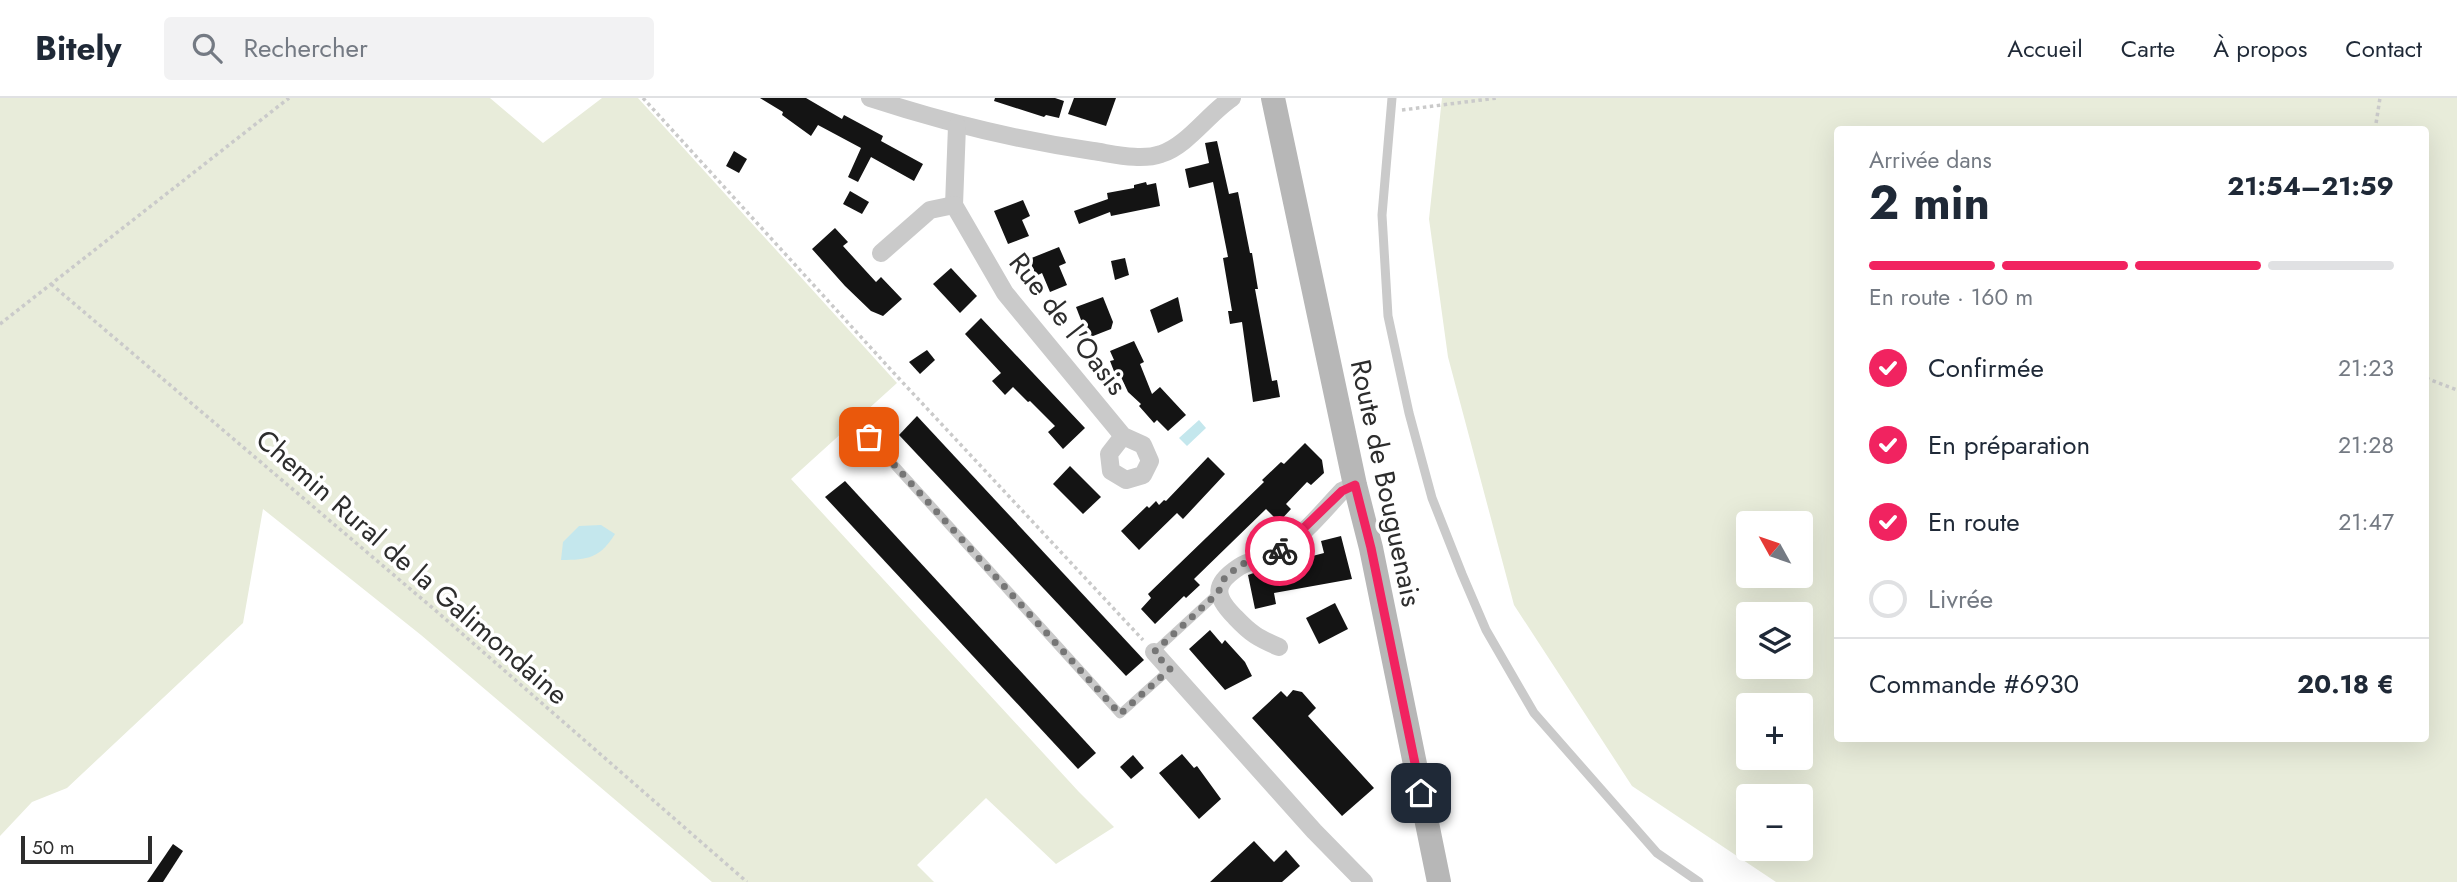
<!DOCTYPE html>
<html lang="fr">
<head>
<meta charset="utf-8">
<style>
  :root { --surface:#fff; --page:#f2f2f3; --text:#1f2937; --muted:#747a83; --line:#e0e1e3; --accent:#f12360 }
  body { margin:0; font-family:Jost,sans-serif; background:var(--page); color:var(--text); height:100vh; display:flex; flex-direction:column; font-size:26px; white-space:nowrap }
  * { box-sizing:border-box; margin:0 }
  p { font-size:23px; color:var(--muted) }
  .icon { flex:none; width:38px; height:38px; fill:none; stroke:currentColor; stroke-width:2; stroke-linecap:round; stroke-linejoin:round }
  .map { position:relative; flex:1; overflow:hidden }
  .side { position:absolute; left:1834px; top:28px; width:595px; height:616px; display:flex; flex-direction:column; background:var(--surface); border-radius:7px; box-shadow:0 7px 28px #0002 }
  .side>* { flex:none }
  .needle { width:46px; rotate:310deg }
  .tools { position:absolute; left:1736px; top:413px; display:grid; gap:14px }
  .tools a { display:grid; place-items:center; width:77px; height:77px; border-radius:7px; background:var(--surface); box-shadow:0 7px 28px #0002; font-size:35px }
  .scale { position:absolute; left:21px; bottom:18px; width:131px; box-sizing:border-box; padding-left:7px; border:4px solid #2d2d2d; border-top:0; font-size:19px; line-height:24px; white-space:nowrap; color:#2d2d2d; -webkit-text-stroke:5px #fff; paint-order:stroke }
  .pin { position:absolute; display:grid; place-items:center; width:60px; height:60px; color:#fff; margin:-30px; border-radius:14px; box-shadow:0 4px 10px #0006 }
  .courier { position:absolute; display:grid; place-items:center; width:70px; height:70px; margin:-35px; border:5px solid #f12360; border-radius:50%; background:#fff; color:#222; box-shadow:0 2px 9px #0007 }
  .headline em { font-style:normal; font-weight:700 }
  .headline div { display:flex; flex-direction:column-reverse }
  .headline { display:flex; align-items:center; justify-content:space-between; height:119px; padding:0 35px }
  h1 { font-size:46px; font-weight:700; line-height:52px }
  .bar { display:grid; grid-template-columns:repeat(4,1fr); gap:10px 7px; align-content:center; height:84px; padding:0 35px }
  .bar i { height:9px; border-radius:5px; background:var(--line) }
  .bar .current { background:var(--accent) }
  .bar p { grid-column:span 4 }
  .line { display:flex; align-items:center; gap:18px; padding:0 35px; border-top:2px solid var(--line) }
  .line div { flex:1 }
  ol { padding:0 35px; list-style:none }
  li { display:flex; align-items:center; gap:21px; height:77px }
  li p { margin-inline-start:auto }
  li .icon { padding:7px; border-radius:50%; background:var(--accent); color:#fff; stroke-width:4 }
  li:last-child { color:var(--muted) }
  li i { width:38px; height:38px; border:4px solid var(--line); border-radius:50% }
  header { display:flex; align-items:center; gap:42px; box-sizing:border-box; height:98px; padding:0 35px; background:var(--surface); border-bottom:2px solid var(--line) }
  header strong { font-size:33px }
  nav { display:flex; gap:38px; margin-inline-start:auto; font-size:24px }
  .search { width:490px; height:63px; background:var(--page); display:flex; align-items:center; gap:18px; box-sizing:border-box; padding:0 24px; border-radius:7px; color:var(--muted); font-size:26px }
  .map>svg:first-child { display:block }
  .green { fill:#e8ecda; fill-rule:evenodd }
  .water { fill:#c4e7ed }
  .building { fill:#141414 }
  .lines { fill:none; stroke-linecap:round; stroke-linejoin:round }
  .path { stroke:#cacaca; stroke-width:3.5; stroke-dasharray:3.5 3.5; stroke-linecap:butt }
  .lane { stroke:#cacaca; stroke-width:9 }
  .street { stroke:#cacaca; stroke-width:18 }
  .secondary { stroke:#b7b7b7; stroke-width:24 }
  .done { stroke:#767676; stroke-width:7; stroke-dasharray:0 12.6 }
  .route { stroke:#f12360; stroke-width:9 }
  .labels { text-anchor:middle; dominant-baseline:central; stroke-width:7; stroke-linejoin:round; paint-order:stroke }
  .street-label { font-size:28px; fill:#2d2d2d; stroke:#fff }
</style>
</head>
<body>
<header>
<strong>Bitely</strong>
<div class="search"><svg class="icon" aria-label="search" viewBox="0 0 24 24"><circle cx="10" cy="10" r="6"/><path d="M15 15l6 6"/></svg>Rechercher</div>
<nav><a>Accueil</a><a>Carte</a><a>À propos</a><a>Contact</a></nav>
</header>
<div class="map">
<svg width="2457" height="784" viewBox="0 0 2457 784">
  <rect width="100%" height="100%" fill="#fff"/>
  <g class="green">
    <path d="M0,0H490L543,45L602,0H638L897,285L791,381L1079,694L1114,729L1056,766L986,700L917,767L934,784H712L421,537L263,411L243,525L67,690L32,704L0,738Z"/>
    <path d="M1442,0H2457V784H1776L1632,688L1514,507L1448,259L1429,121ZM1838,32H2426V640H1838ZM1748,425H1801V478H1748ZM1801,516V569H1748V516ZM1748,607H1801V660H1748ZM1748,698H1801V751H1748Z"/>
  </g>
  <g class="water">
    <path d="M1199,322L1206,330L1187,348L1179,340Z"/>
    <path d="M601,427L615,436C600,460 588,462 561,462L563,444L579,428Z"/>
  </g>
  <g class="building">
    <path d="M760,0H806L842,21L844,17L883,38L881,43L923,66L914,83L871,59L858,84L848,79L861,50L818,27L811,38L782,17L783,14Z"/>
    <path d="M995,0H1055L1064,3L1059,20L1046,17L1044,19L994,3Z"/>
    <path d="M1074,0H1116L1106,28L1068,16Z"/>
    <path d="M1217,43L1229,96L1238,94L1250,155H1252L1258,191H1255L1272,283L1277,282L1280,299L1253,304L1242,224L1230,226L1228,213H1232L1223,160L1228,159L1213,84L1189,90L1185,71L1209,65L1205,45Z"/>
    <path d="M734,53L747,61L739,75L726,68Z"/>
    <path d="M1146,84L1147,87L1156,85L1160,108L1111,118L1110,114L1079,126L1074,113L1108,101L1107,95L1134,90V87Z"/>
    <path d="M850,93L869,104L862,116L843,106Z"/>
    <path d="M1023,102L1030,118L1022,122L1029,138L1008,146L994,113Z"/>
    <path d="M835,130L848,144L843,148L876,184L881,179L902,201L883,218L871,213L845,188L812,151Z"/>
    <path d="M1059,149L1066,165L1059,168L1067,187L1050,194L1042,175L1036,178L1029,161Z"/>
    <path d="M1125,160L1129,177L1115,182L1111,163Z"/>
    <path d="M951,170L977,198L960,215L933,186Z"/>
    <path d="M1103,199L1113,224L1111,231L1088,240L1076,209Z"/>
    <path d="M1178,199L1183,223L1158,235L1150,212Z"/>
    <path d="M981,220L1085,330L1063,351L1048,334L1055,328L1030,303L1028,304L1013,289L1005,297L992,283L1001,275L965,236Z"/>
    <path d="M1134,243L1144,264L1140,266L1152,296L1160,289L1186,317L1168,333L1157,322L1154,325L1139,308L1141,306L1128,294L1121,279L1117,281L1110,263L1114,262L1110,253Z"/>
    <path d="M927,252L935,262L920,276L909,264Z"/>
    <path d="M917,318L1144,562L1126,578L899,337Z"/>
    <path d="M1305,345L1322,362L1324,375L1311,387L1307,384L1286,406L1291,411L1279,424L1266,411L1194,481L1200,487L1186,500L1184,498L1155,526L1141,511L1151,500L1148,496L1264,384L1262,382L1281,364L1284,366Z"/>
    <path d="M1208,359L1225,376L1183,421L1177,415L1139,452L1121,433L1147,408L1149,410L1156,403L1159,407L1164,402L1166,403Z"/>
    <path d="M1070,368L1101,399L1083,416L1053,386Z"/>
    <path d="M845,383L1096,655L1078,671L825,399Z"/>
    <path d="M1341,438L1352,481L1274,495L1276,506L1255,511L1248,477L1268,470L1269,476L1302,469L1301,461L1324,455L1321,443Z"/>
    <path d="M1335,505L1348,531L1319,546L1306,520Z"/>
    <path d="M1210,532L1222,546L1225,542L1245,564L1252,578L1225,592L1189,551Z"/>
    <path d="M1293,592L1302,594L1316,610L1308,618L1374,690L1342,718L1252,620L1281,593L1287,599Z"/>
    <path d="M1182,656L1194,670L1197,668L1221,701L1199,721L1159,675Z"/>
    <path d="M1133,657L1144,670L1131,681L1120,669Z"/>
    <path d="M1254,743L1274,764L1286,752L1300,768L1282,784H1210Z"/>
    <path d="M173,746L183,753L163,784H147Z"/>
  </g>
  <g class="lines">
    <g class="path">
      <path d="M643,0L892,273L1143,542"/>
      <path d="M1402,12L1497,0"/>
      <path d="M2375,32L2380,0"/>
      <path d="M51,186L435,512L747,784"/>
      <path d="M0,226L289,0"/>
      <path d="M2426,280L2457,292"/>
    </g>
    <g class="lane">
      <path d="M1392,0L1382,117L1388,218L1409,315L1432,400L1462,476L1486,532L1534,615L1657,755L1699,784"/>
      <path d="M869,339L1120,616L1170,571"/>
      <path d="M1154,554L1218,495"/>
    </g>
    <g class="street">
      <path d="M870,0C943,24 1016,42 1093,53C1114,56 1141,63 1161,56C1187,48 1209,15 1232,0"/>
      <path d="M957,28L954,107L1005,195L1123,338L1143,347L1150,363L1143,377L1126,382L1111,373L1109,356L1123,338"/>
      <path d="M881,155L930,112L954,107"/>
      <path d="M1279,549C1258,540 1251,536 1235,519C1214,498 1213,486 1239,469C1251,461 1267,461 1279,453C1303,438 1323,413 1342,393L1355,387"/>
      <path d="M1154,554L1314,733L1364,784"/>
    </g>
    <path class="secondary" d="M1273,0L1355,387L1371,450L1439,784"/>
  </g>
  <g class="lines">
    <path class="done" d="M869,339L1120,616L1170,571L1154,554L1218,495L1225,479L1242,466L1280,453"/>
    <path class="route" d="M1280,453L1342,393L1355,387L1371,450L1421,695"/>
  </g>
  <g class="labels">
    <g class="street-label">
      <text transform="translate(1068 226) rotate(52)">Rue de l'Oasis</text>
      <text transform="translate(1386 385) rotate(78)">Route de Bouguenais</text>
      <text transform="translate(412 469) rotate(41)">Chemin Rural de la Galimondaine</text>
    </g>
  </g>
</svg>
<div class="tools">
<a><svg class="needle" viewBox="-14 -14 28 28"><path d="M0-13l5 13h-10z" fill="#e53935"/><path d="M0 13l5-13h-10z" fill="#747a83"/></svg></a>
<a><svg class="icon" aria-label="layers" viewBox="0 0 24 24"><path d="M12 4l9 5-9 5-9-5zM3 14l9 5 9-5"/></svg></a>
<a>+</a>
<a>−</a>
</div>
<div class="scale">50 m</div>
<div class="pin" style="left:869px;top:339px;background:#ea580c"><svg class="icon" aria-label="bag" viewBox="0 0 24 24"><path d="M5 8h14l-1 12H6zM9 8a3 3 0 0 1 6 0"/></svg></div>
<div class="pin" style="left:1421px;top:695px;background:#1f2937"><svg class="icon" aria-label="home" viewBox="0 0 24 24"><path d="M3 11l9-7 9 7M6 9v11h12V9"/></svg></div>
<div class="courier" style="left:1280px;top:453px"><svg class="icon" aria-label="bike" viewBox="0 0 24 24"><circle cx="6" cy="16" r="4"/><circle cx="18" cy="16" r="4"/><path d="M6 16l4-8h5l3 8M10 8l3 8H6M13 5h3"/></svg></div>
<section class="side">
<div class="headline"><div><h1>2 min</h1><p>Arrivée dans</p></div><em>21:54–21:59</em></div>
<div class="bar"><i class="current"></i><i class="current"></i><i class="current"></i><i></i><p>En route · 160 m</p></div>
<ol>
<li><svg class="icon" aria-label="check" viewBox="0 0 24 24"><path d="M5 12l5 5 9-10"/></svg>Confirmée<p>21:23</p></li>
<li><svg class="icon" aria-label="check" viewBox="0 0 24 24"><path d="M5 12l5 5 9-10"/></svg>En préparation<p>21:28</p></li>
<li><svg class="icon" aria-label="check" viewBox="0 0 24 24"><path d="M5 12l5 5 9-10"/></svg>En route<p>21:47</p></li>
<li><i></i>Livrée</li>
</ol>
<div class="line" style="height:91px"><div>Commande #6930</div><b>20.18 €</b></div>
</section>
</div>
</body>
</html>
